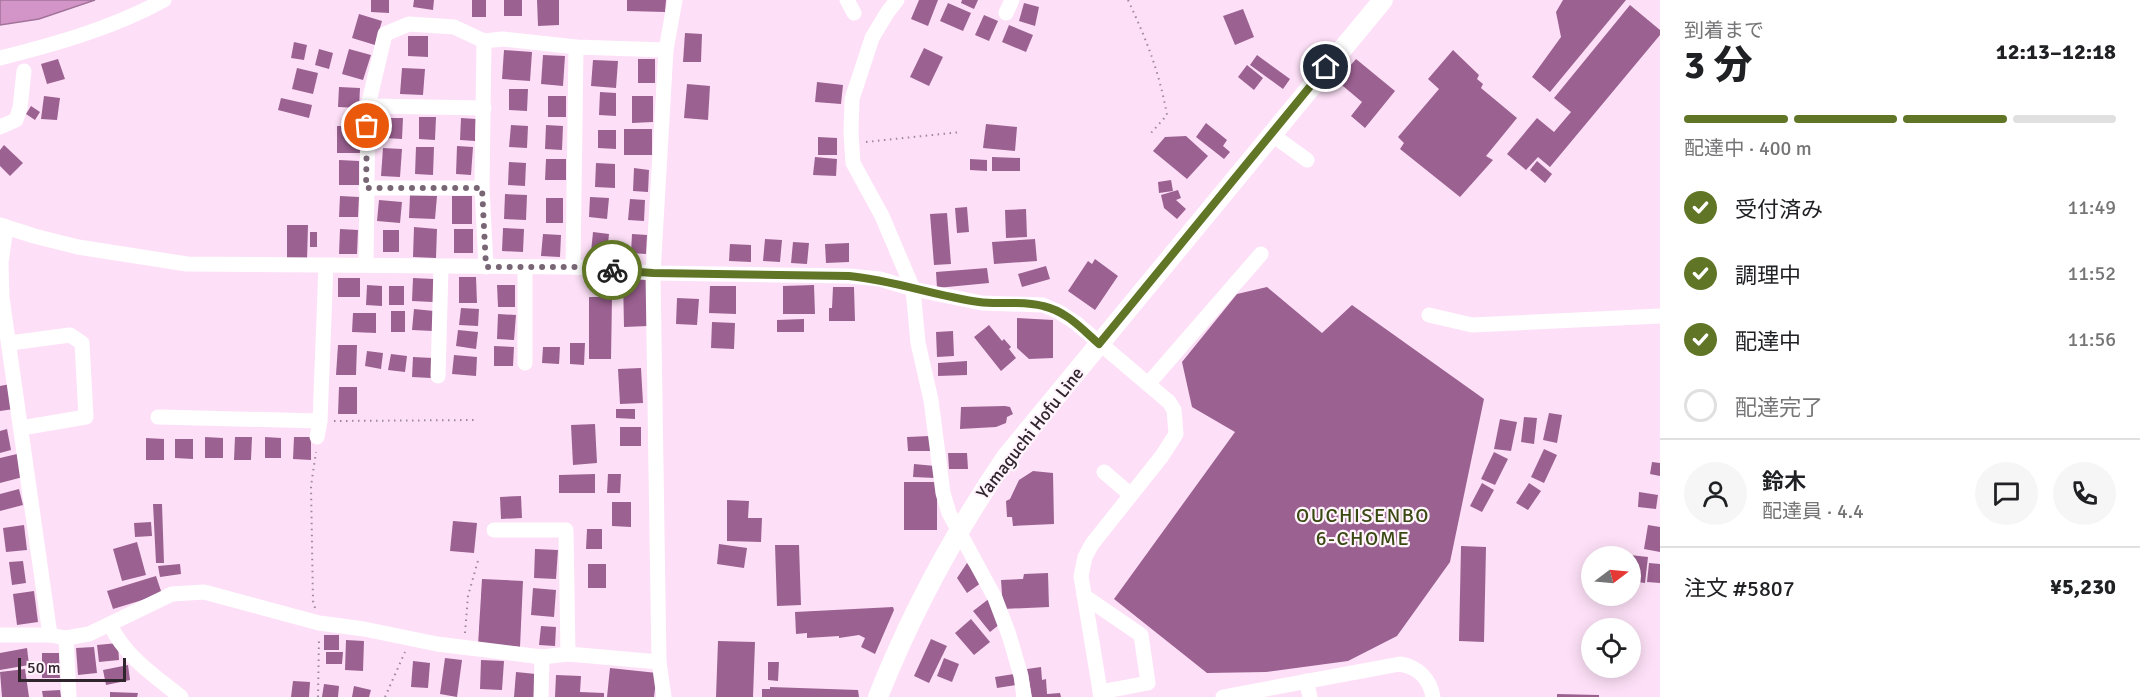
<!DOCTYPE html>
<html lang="ja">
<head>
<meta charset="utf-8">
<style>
  :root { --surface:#fff; --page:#f6f6f6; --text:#202124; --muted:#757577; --line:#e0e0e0; --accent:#607526 }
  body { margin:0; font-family:Signika,"Noto Sans JP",sans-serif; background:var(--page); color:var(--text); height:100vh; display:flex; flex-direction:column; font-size:22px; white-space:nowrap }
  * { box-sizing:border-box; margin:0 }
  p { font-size:20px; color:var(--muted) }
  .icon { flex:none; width:33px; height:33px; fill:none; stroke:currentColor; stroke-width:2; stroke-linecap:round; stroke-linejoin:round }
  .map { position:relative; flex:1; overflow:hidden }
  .sheet { display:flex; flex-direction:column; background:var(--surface); width:480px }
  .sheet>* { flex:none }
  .needle { width:39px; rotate:74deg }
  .controls { position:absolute; left:1581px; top:546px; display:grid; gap:12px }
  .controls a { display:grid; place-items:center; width:60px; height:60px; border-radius:50%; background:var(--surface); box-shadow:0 3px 15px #0003; font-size:30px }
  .scale { position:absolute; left:18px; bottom:15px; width:108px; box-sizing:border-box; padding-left:6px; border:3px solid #30252d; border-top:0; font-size:16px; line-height:21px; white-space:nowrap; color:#30252d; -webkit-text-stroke:4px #fff3fc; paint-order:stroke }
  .pin { position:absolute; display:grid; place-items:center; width:51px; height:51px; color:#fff; margin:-26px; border:3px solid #fff; border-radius:50%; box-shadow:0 2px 6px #0007 }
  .courier { position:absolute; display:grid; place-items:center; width:60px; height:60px; margin:-30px; border:4px solid #607526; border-radius:50%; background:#fff; color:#222; box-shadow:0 2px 8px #0007 }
  .headline em { font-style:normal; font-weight:800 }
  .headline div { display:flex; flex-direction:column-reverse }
  .headline { display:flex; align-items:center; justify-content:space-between; height:102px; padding:0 24px }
  h1 { font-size:39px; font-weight:800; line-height:45px }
  .bar { display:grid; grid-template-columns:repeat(4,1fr); gap:9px 6px; align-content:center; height:72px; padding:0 24px }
  .bar i { height:8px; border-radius:4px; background:var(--line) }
  .bar .selected { background:var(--accent) }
  .bar p { grid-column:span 4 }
  .line { display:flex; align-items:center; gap:15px; padding:0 24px; border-top:2px solid var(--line) }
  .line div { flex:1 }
  .round { display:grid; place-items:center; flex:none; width:63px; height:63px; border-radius:32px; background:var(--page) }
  ol { padding:0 24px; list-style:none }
  li { display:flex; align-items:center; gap:18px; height:66px }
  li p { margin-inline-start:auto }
  li .icon { padding:6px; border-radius:50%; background:var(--accent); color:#fff; stroke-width:4 }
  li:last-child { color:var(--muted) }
  li i { width:33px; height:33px; border:3px solid var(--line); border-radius:50% }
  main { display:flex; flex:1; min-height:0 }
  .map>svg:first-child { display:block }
  .water { fill:#d395c8; stroke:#a2739a; stroke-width:1.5 }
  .building { fill:#9b6191 }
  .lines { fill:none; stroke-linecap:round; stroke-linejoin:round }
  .path { stroke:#9c8898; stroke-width:2; stroke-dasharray:1.5 4.5; stroke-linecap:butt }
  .minor { stroke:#fff; stroke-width:15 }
  .major { stroke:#fff; stroke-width:20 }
  .done { stroke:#786674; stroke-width:6; stroke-dasharray:0 10.8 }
  .route { stroke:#607526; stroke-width:8 }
  .labels { text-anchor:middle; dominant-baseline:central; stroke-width:4.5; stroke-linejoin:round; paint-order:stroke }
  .street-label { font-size:18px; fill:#30252d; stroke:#fff3fc }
  .neighbourhood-label { font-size:20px; letter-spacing:1.5px; fill:#3a4911; stroke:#fff3fc }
</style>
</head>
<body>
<main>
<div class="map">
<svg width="1660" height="697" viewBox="0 0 1660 697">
  <rect width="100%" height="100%" fill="#fde0f7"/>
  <path class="water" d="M0,0H95L39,19L0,25Z"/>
  <g class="building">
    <path d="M371,0H389V13L371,12Z"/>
    <path d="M414,0H434L433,10L413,7Z"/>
    <rect x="472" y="0" width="14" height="17"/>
    <rect x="504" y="0" width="18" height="16"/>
    <path d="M537,0H559V25L538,26Z"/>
    <path d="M627,0H666L665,12L627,11Z"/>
    <path d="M919,0H938L928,26L911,19Z"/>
    <path d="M962,0H978L974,9L961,3Z"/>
    <path d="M1563,0H1626L1550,92L1532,77L1561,37L1556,12Z"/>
    <path d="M948,3L971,13L963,31L940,21Z"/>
    <path d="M1024,3L1039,7L1035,26L1019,21Z"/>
    <path d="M1630,5L1660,30V35L1550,167L1538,157L1526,170L1507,154L1537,118L1554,132L1571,112L1554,98Z"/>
    <path d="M1243,9L1254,37L1235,45L1223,16Z"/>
    <path d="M359,14L382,21L375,45L352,38Z"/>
    <path d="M984,15L998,21L989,41L975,35Z"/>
    <path d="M1009,25L1033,35L1026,52L1002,42Z"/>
    <path d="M685,33L702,34L701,62H683Z"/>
    <path d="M408,36H428V57L408,56Z"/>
    <path d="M294,42L307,45L304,60L291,58Z"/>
    <path d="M924,48L943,57L929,86L910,77Z"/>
    <path d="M319,49L333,53L329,69L315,65Z"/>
    <path d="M349,49L371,55L363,80L342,74Z"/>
    <path d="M504,50L532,52L530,81L502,79Z"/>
    <path d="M1453,50L1479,75L1477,79L1483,84L1481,88L1517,118L1486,156L1493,160L1460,197L1400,149L1404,143L1398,137L1439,89L1428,79Z"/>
    <path d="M543,55L565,56L563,86L541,84Z"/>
    <path d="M1257,55L1290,79L1283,89L1250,65Z"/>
    <path d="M58,59L65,79L47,84L41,64Z"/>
    <rect x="638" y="59" width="17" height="24"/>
    <path d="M1356,59L1395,91L1365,128L1351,116L1362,102L1337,81Z"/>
    <path d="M593,60L618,61L616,88L591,86Z"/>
    <path d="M1247,65L1263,78L1254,90L1238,77Z"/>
    <path d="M297,68L318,73L313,94L292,89Z"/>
    <path d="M402,68L425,69L423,95L400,94Z"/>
    <path d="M817,82L843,85L841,104L815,102Z"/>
    <path d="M687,84L710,86L708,120L684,118Z"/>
    <path d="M339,87L360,88L359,108L338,107Z"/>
    <path d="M509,89H528L527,111L509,110Z"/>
    <path d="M600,92L616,93V116L599,115Z"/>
    <path d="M44,96L60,98L57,120L41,119Z"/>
    <rect x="548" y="96" width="18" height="21"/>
    <path d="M632,96H653V122L632,123Z"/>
    <path d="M281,98L312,105L309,118L278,110Z"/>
    <path d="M31,106L40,112L35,120L26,114Z"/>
    <path d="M419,117H436L435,140L419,139Z"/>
    <path d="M384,118H403L402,139L384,138Z"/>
    <path d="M461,118L476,119L475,141L460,140Z"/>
    <path d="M1206,123L1227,140L1223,146L1230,152L1224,159L1196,137Z"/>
    <path d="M986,124L1017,127L1015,151L983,148Z"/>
    <path d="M511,125L528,126L527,148L509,147Z"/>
    <path d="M546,125L563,126L562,150L545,149Z"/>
    <rect x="337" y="126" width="23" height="27"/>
    <rect x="624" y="129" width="28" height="26"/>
    <path d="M598,130H616V149L598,148Z"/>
    <path d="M1186,136L1208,156L1187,179L1153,151L1165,137Z"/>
    <path d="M818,137L837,138V155H818Z"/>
    <path d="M4,145L23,163L10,176L0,166V150Z"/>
    <path d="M457,146L473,147L471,175L456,174Z"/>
    <path d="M416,147H434L433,175L415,174Z"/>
    <path d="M383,148L402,149L400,177L381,176Z"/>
    <path d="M815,157L837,159L836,176L813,175Z"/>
    <path d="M992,157L1020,158V171H992Z"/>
    <path d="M546,159H566V180H545Z"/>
    <path d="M970,159L987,160V171L970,170Z"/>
    <path d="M339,160L359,161V185H339Z"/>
    <path d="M1537,161L1552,174L1545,183L1530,170Z"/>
    <path d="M509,162L526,163L525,186L508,185Z"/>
    <path d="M596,163L615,164V188L595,187Z"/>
    <path d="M634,168L649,170L648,192L633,191Z"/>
    <path d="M1171,180L1173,191L1159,193L1158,182Z"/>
    <path d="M1178,190L1181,198L1176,200L1186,209L1177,219L1164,208L1161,195Z"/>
    <path d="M505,194L527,195L526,220L504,219Z"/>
    <path d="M410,195L437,196L435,219L409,218Z"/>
    <path d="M340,196L359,197L358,217H339Z"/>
    <rect x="452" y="196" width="20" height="28"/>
    <path d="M590,197L609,198L607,219L589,217Z"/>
    <rect x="546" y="198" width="17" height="25"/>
    <path d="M630,199L645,200L644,221L628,220Z"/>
    <path d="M379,200L402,202L400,223L377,221Z"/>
    <path d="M967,207L969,232L957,233L955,208Z"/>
    <path d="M1026,209L1027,237L1006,238L1005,210Z"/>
    <path d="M947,213L951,264L934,265L930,214Z"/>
    <path d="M287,225H308L307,261L287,260Z"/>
    <path d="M414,227L437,229L436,258L413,257Z"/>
    <path d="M503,228L524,229L523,252L502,251Z"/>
    <path d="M340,229L358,230L357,254H339Z"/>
    <rect x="454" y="229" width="19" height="24"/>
    <rect x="383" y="230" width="16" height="22"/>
    <rect x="310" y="232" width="7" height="15"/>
    <path d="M593,232L609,234L607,254L591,252Z"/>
    <path d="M543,234L561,235L560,257L541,256Z"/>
    <path d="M632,234L647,235L646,254L631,253Z"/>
    <path d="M765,239L782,240L780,262L763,261Z"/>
    <path d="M1035,239L1037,261L994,264L992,242Z"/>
    <path d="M793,242L809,243L807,264L791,263Z"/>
    <path d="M849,243V262L826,263L825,244Z"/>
    <path d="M730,244L751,245V262L729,261Z"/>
    <path d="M1095,259L1118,276L1095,310L1068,291L1088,261L1092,264Z"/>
    <path d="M1046,266L1050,279L1022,287L1018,274Z"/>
    <path d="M987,268L989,283L937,288L936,272Z"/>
    <path d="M459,277H476L477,303H459Z"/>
    <rect x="338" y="278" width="22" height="19"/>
    <path d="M413,278L434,279L433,302L412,301Z"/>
    <path d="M623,279H647L648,326L624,327Z"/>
    <path d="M367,285L382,286V306L366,305Z"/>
    <path d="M497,285H515V307H498Z"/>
    <path d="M814,285L815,314H783V286Z"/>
    <rect x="389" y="286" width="15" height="19"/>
    <path d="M710,286H736V314L709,313Z"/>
    <path d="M833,287H854L855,321H829V308H832Z"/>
    <path d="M1267,287L1322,333L1352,305L1484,399L1450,562L1397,636L1348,661L1266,672L1207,673L1114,599L1235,432L1192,407L1182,362L1237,294Z"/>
    <path d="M589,297H612L611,359H589Z"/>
    <path d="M677,298L699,299L697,325L676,324Z"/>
    <path d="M461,308L479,309L478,326L459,325Z"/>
    <path d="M414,309L434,311L433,331L412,330Z"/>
    <rect x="391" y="311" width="14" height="21"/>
    <path d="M353,313H376V333L352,332Z"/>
    <path d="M498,314L516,315L514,340L497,339Z"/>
    <path d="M1017,318L1053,320V358L1029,359L1017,348Z"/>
    <path d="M804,319V332H777V320Z"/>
    <path d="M712,322L735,323L734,349L711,348Z"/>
    <path d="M989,325L1002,341L1004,339L1011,347L1009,349L1016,358L1001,371L974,337Z"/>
    <path d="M458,330L478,332L476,349L456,346Z"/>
    <path d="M953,331L954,356L937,357L936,332Z"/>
    <path d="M570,343H585L584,365L570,364Z"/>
    <path d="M338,345H357L356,375H336Z"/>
    <path d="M494,346L514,347L513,366H494Z"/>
    <path d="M543,347H560L559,364L542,363Z"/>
    <path d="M367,351L383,353L381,369L365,366Z"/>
    <path d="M391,354L407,356L405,372L388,370Z"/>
    <path d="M454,355L477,357L476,376L452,374Z"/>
    <path d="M413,357L433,358L431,378L412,377Z"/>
    <path d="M967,361V375L938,376V363Z"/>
    <path d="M641,368L643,403L620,404L618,369Z"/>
    <path d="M10,384L14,409L0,411V386Z"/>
    <path d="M339,387H357V414H338Z"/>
    <path d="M1005,406L1010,407L1013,414L1007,417L1006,423L996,427L960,429L961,407Z"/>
    <path d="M616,409H635V419L616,418Z"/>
    <path d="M1549,413L1562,415L1557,443L1543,440Z"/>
    <path d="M1524,417L1537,418L1534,444L1521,442Z"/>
    <path d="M1500,419L1517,422L1511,451L1494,449Z"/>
    <path d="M595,424L597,463L573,465L571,425Z"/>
    <rect x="620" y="427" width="21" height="19"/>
    <path d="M7,429L11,450L0,453V431Z"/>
    <path d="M930,436L931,451H908L907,437Z"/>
    <path d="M205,437L223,438V458H205Z"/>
    <path d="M235,437H252L251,460H234Z"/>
    <path d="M265,437L281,438V458H265Z"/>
    <path d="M294,437H311V460L293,459Z"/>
    <path d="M146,438L164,439V460H146Z"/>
    <path d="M175,439H193V459L175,458Z"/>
    <path d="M1544,449L1557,455L1544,483L1531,477Z"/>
    <path d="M1494,452L1508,459L1495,485L1481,479Z"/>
    <path d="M948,453H967L968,469H949Z"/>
    <path d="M17,454L23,477L0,483V458Z"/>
    <path d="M1652,462L1660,463V476L1650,474Z"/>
    <path d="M914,464L935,466V478L913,477Z"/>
    <path d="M1033,471L1053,473L1054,524L1013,526L1012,517H1007L1006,501L1010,499L1019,480Z"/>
    <path d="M595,474V493H559V475Z"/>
    <path d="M608,474H621L620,493H607Z"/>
    <rect x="904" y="482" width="33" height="48"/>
    <path d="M1482,483L1494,490L1482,512L1470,506Z"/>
    <path d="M1529,483L1541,491L1528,510L1516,503Z"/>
    <path d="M19,489L23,505L0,511V494Z"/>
    <path d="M1639,492L1658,495L1656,509L1638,507Z"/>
    <path d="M521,496L522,518L501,519L500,497Z"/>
    <path d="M727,500L749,501L748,518H762L761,542L727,541Z"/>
    <path d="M612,502H631V527L612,526Z"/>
    <path d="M153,504H162L164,563H156Z"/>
    <path d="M453,521L477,523L474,553L450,551Z"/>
    <path d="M151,522L152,536L135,537L134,523Z"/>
    <path d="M24,525L27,550L6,552L3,528Z"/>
    <path d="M1648,525L1660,527V552L1644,549Z"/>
    <path d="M587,529H602V549H586Z"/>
    <path d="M137,542L146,575L122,581L113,549Z"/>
    <path d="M719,544L747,548L744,568L717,564Z"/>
    <path d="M775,545H799L801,605L777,606Z"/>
    <path d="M1461,546L1486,547L1484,642L1459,641Z"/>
    <path d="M535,549L558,550L556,579L534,578Z"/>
    <path d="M1630,555L1648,557L1645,583L1630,581Z"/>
    <path d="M23,561L26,583L12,585L9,562Z"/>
    <path d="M967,563L981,583L967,593L957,578Z"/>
    <path d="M1649,563L1660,564V583L1647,582Z"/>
    <path d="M180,564L181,574L160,577L158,566Z"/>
    <rect x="588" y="564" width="18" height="24"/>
    <path d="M1048,573L1049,607L1003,609L1001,580L1023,579L1024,574Z"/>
    <path d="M156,576L162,594L113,609L107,591Z"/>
    <path d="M482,579L523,581L520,647L478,645Z"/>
    <path d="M533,588L556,590L554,617L531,615Z"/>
    <path d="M34,591L38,622L17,625L13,594Z"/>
    <path d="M990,598L1000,624L990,632L973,611Z"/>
    <path d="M893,607L894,610L875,654L861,647L865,638L859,635L839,638V636L807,638V633L796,634L795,612Z"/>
    <path d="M971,619L990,642L974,655L955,633Z"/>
    <path d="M541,626L556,627L555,646L539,645Z"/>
    <rect x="324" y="635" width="15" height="15"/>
    <path d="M931,639L947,646L929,683L914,676Z"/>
    <path d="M346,640L364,641L363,671L345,670Z"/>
    <path d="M718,641L755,642L753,697H716Z"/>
    <path d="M118,643L119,660L99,662L97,645Z"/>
    <path d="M94,647L97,673L78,675L76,648Z"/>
    <path d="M27,648L29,665L0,670V653Z"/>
    <path d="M326,652H343L342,664H326Z"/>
    <path d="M42,653H59L60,678H42Z"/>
    <path d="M445,658L462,660L457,697L440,694Z"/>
    <path d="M944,658L959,664L952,682L937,676Z"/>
    <path d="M481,660L504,661L502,690L480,689Z"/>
    <path d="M413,661L430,663L428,688L411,687Z"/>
    <path d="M768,662H779L778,681L768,680Z"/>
    <path d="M128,665L130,680L106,685L103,670Z"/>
    <path d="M1041,667L1042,680L1046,679L1047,694L1060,693L1061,697H1032L1027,669Z"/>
    <path d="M610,668L657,673L654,697H607Z"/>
    <path d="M25,669L29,697H2L0,672Z"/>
    <path d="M516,672L536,674L535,697H514Z"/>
    <path d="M1014,674L1016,685L997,688L995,677Z"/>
    <path d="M556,675L581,676L580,692L604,693V697H555Z"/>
    <path d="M293,681L310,682L309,697H291Z"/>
    <path d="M324,684L339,686L338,697H322Z"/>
    <path d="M354,686L371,690L369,697H352Z"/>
    <path d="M770,687L858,690L859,697H762V689H770Z"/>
    <path d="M60,690L61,697H43L42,691Z"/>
    <path d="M110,692L138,693L137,697H110Z"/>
    <path d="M1557,694L1599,695V697H1557Z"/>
  </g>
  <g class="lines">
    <g class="path">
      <path d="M1128,0C1147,41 1159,71 1167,115L1151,133"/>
      <path d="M866,142L961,132"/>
      <path d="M334,421L478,420"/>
      <path d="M315,608L313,601L311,486L316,452"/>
      <path d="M465,633L468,596L479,557"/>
      <path d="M318,697L319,637"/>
      <path d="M385,697L405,652"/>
    </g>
    <g class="minor">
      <path d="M847,0L854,13"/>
      <path d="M897,0L887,13L872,38L852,99L851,133L853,163L882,216L913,289L918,343L931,400L943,493L949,513L995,598L1009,635L1021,676L1024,697"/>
      <path d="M1006,13L1012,0"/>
      <path d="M484,41L482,188L486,267"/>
      <path d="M0,58C56,44 113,28 164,0"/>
      <path d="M368,106L484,108"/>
      <path d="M0,127L16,120L20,108L24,71"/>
      <path d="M1271,134L1307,160"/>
      <path d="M366,188H482"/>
      <path d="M0,225L34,236L78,247L187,264L573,267L653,273L849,276L880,279L913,289L982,303L1043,305L1059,312L1076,323L1169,402L1174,410L1176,434L1162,456L1092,544L1085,557L1081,576L1101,697"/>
      <path d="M6,227L1,263L2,298L50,635"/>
      <path d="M366,265L368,106L385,34L409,24L454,27L484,41L503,39L576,47L666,50"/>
      <path d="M573,267L576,47"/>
      <path d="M1429,315L1472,325L1660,316"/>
      <path d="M10,343L70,335L82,343L86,417L21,428"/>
      <path d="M525,363V267"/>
      <path d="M438,376L441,267"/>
      <path d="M1149,383L1261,254"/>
      <path d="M158,417L320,421"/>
      <path d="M317,437L320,421L326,265"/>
      <path d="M1104,472L1131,495"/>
      <path d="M494,530H566L568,654"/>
      <path d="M1084,596L1141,635L1148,683L1100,692"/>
      <path d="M110,624C124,656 155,676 181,697"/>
      <path d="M0,635H50L66,638L89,634L172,594L204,592L319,623L364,629L437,644L542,657L568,654L659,662"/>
      <path d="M66,638L69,697"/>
      <path d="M1306,681L1310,697"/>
      <path d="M541,697L542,657"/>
      <path d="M664,697L659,662L653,273L666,50L675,0"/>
      <path d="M1223,697L1400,664C1418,667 1430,679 1433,697"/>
    </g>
    <path class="major" d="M878,697C912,611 955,532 1007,456L1383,0"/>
  </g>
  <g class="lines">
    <path class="done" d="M367,126L366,188H482L486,267H573L612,270"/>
    <path class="route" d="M612,270L653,273L849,276C893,280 935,296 979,302C1000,305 1022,300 1043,306C1066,311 1082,329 1099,344L1326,67"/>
  </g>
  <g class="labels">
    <g class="street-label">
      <text transform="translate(1030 433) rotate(-52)">Yamaguchi Hofu Line</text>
    </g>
    <g class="neighbourhood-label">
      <text x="1363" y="515">OUCHISENBO<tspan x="1363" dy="23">6-CHOME</tspan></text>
    </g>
  </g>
</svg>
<div class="controls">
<a><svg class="needle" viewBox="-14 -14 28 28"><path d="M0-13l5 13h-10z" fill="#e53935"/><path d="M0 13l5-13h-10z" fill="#757577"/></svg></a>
<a><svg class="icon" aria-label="locate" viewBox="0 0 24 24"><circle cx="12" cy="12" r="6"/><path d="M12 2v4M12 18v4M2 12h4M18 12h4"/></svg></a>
</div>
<div class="scale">50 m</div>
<div class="pin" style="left:367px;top:126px;background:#ea580c"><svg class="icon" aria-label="bag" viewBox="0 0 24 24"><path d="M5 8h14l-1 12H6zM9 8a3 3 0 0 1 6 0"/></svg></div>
<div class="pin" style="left:1326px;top:67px;background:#1f2937"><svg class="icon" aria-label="home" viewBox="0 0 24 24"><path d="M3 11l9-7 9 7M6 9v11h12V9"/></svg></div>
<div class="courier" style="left:612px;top:270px"><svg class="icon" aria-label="bike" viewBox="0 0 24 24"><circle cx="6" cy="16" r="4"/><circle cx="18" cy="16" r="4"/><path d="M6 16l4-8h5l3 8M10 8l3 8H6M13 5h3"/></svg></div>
</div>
<section class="sheet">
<div class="headline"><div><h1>3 分</h1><p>到着まで</p></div><em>12:13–12:18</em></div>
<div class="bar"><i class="selected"></i><i class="selected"></i><i class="selected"></i><i></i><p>配達中 · 400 m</p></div>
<ol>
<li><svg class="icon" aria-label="check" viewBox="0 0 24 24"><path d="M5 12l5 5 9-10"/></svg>受付済み<p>11:49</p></li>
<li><svg class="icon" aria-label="check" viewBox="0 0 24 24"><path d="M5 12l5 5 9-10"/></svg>調理中<p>11:52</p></li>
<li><svg class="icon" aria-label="check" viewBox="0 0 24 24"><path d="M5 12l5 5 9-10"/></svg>配達中<p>11:56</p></li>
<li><i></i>配達完了</li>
</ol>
<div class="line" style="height:108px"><a class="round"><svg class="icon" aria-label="person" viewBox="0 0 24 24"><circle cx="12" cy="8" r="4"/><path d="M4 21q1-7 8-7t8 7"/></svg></a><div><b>鈴木</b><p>配達員 · 4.4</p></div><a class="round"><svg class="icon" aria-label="chat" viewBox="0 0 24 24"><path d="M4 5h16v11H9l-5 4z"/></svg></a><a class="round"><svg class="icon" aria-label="phone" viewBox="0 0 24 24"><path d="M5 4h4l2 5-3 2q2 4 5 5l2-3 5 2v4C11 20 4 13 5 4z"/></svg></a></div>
<div class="line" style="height:78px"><div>注文 #5807</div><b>¥5,230</b></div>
</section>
</main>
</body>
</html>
